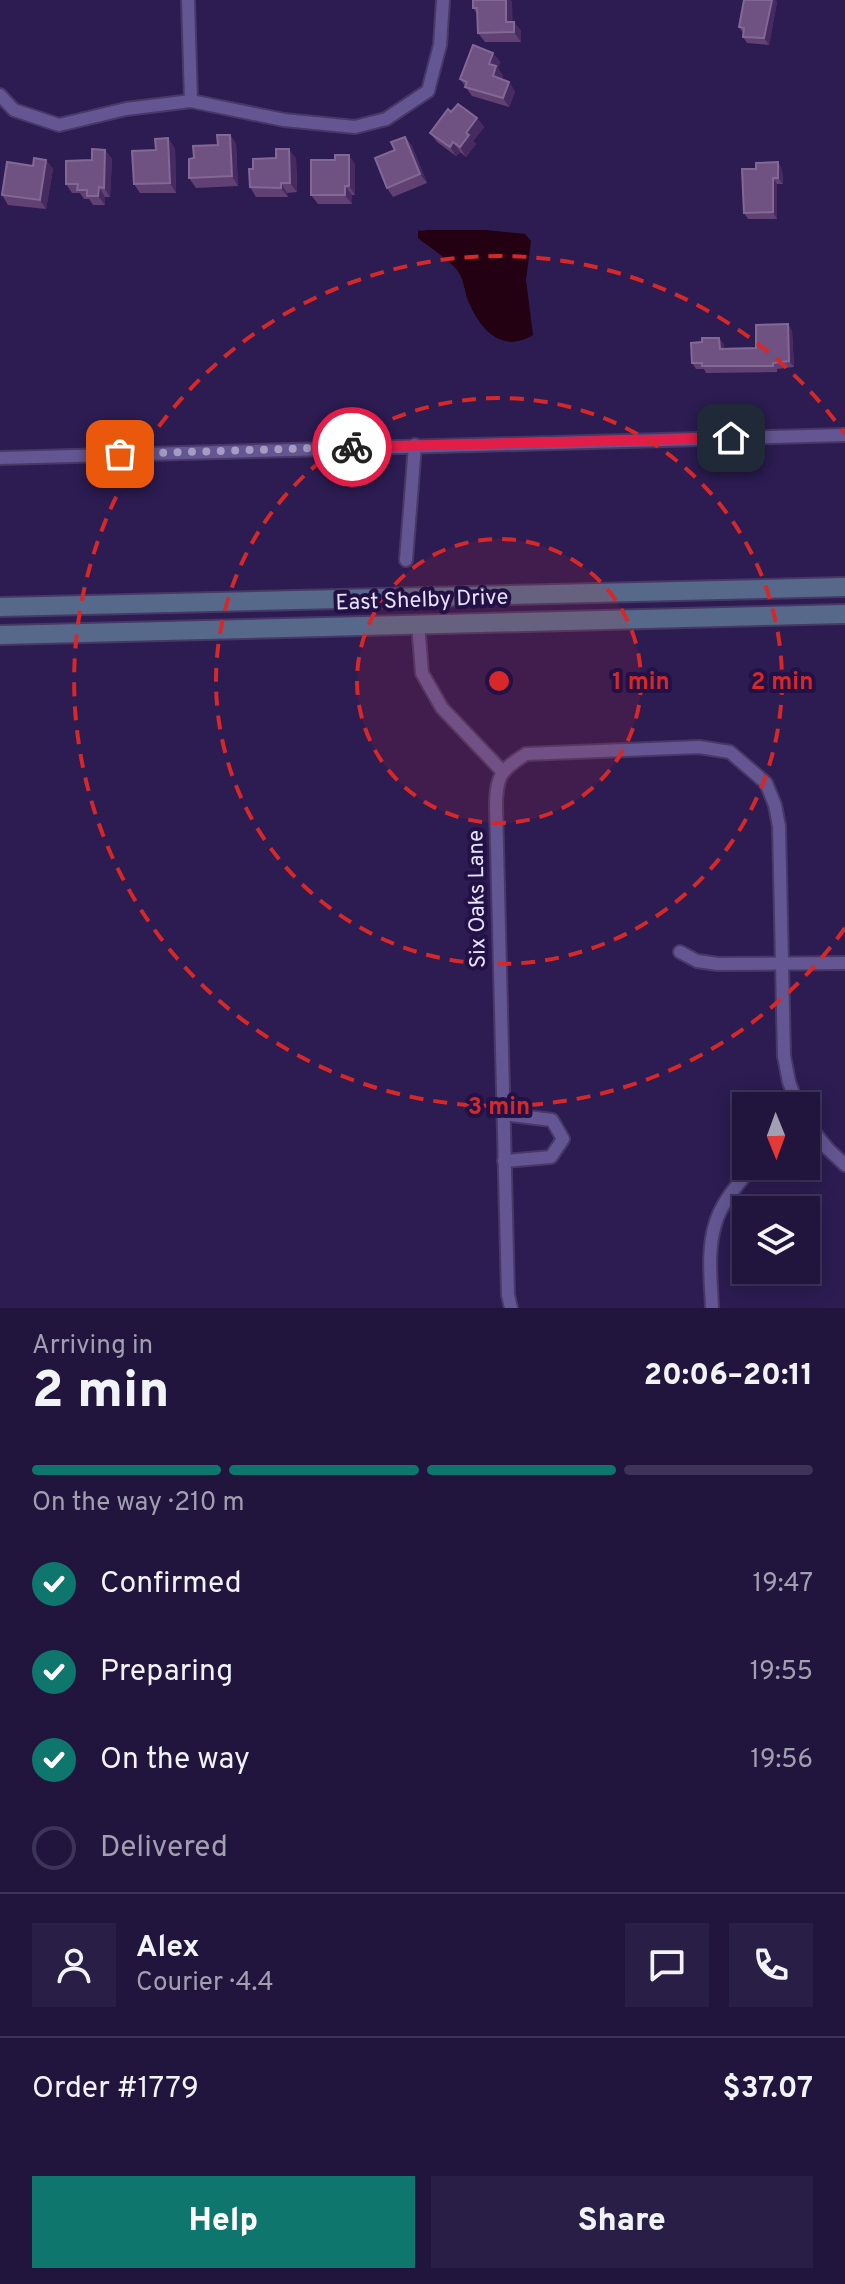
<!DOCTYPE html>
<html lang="en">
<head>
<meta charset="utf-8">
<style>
  :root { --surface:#21153e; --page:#291e45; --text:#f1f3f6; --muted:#a29fb0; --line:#3e3458; --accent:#0f766e }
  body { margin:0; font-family:Overpass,sans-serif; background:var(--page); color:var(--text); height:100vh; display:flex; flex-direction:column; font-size:30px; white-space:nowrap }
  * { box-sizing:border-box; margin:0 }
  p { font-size:26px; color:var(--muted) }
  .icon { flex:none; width:44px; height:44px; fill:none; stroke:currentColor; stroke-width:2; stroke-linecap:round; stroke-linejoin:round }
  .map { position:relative; height:1308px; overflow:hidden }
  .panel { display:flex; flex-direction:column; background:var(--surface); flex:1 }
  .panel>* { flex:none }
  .needle { width:52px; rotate:179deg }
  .fabs { position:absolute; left:732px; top:1092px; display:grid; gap:16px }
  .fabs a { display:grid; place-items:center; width:88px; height:88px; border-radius:0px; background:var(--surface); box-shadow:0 4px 20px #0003,0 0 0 2px var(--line); font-size:40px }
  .pin { position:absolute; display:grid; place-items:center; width:68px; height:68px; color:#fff; margin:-34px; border-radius:16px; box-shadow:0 4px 12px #0006 }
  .courier { position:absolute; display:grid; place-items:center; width:80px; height:80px; margin:-40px; border:6px solid #e11d48; border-radius:50%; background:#fff; color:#222; box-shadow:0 2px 10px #0007 }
  .headline em { font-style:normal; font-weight:800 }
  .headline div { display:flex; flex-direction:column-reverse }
  .headline { display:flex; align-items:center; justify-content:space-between; height:136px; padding:0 32px }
  h1 { font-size:52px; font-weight:800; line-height:60px }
  .bar { display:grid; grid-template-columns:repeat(4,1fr); gap:12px 8px; align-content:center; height:96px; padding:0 32px }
  .bar i { height:10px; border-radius:6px; background:var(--line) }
  .bar .active { background:var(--accent) }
  .bar p { grid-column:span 4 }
  .line { display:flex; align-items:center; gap:20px; padding:0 32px; border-top:2px solid var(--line) }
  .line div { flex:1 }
  .round { display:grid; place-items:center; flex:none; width:84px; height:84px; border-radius:0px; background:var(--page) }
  ol { padding:0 32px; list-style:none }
  li { display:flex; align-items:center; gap:24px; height:88px }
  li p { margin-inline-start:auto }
  li .icon { padding:8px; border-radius:50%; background:var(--accent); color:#fff; stroke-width:4 }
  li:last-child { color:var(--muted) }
  li i { width:44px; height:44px; border:4px solid var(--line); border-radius:50% }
  .action { display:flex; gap:16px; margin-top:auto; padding:16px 32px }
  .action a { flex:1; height:92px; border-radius:0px; background:var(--accent); color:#fff; font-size:32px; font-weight:800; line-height:92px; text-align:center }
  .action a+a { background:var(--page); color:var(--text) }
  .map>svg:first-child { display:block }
  .water { fill:#230112 }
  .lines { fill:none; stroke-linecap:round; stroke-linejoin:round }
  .minor-casing { stroke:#483866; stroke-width:16 }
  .secondary-casing { stroke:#483866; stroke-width:22 }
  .minor { stroke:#645692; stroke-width:12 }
  .secondary { stroke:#56698b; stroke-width:18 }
  .wall { fill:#614073 }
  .shaded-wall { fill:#462a60 }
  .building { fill:#6f5182; stroke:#826895; stroke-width:2 }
  .done { stroke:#a59cc1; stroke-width:8; stroke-dasharray:0 14.4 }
  .route { stroke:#e11d48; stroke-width:10 }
  .ring { fill:none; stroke:#d62828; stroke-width:4; stroke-dasharray:14 10 }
  .labels { text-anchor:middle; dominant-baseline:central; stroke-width:8; stroke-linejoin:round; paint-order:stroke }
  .street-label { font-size:22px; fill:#e6e1fd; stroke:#231146 }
  .centre { fill:#d62828; stroke:#231146; stroke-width:4 }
  .ring-label { font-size:24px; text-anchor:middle; font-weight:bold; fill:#d62828; stroke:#231146; stroke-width:8; stroke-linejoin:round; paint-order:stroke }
</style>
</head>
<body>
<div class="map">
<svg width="845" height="1308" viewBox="0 0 845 1308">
  <rect width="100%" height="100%" fill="#2c1c52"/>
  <path class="water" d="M429,230H486L525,234L531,241L526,280L533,335C504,353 482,332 470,305C464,294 465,280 457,270C447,258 430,248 418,238V231Z"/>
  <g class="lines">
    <g class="minor-casing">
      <g id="minor">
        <path d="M188,0L191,101"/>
        <path d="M0,95L14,110L59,125L126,109L191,101L284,120L355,127L386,119L428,91L440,45L443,0"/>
        <path d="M0,458L845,435"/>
        <path d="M406,560L415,445"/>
        <path d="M418,624L422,673L442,708L503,772"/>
        <path d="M680,952L697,961L718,964L845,963"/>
        <path d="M503,1114L552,1120L563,1139L551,1157L504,1161"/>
        <path d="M806,1122L828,1149L845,1165"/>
        <path d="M511,1308L508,1295L496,806C496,776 501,770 526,754L699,747L730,752L766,783L775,805L779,826L784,1056L789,1082L798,1106"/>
        <path d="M712,1308C711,1281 707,1251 715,1225C721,1202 739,1183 753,1166"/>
      </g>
    </g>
    <g class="secondary-casing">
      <g id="secondary">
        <path d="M0,607L845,587"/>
        <path d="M0,635L845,614"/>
      </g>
    </g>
    <use href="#minor" class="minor"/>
    <use href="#secondary" class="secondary"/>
  </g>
  <g class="wall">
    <path d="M473,0H510L512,2V22H514L521,31V42H485L478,33V15L473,8Z"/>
    <path d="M777,2L769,45L747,43L743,37V33L739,27Z"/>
    <path d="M493,53L500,62L498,68L503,76L501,80L509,82L515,92L509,107L472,96L460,79Z"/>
    <path d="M451,112L477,118L484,127L473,141L476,144L466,157L460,152L456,156L437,142L430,133Z"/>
    <path d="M230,135L236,144L238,186L196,188L189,178L194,158L218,145Z"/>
    <path d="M405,137L412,146L427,183L393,197L387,188L395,150Z"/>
    <path d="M175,148L176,193H140L134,184Z"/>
    <path d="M105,150L112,159L110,197H105V205H93L89,199H84L80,193H72L66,184Z"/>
    <path d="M296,158L297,192L287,193L288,197H256L250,187L253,169Z"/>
    <path d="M46,160L53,169L46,209L8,205L2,195L33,166Z"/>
    <path d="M335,160L355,164V195H352V204H318L311,195Z"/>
    <path d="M782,169L783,184H777V219H748L744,213Z"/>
    <path d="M788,324L792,331L794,367L777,369V372L706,373L704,369H696L692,363L724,344V349L756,348Z"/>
  </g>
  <g class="shaded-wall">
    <path d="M506,0H510L512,2L513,31L506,22Z"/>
    <path d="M772,0H776L777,2L769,45L764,38Z"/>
    <path d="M514,22L521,31V42L514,32Z"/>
    <path d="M493,53L500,62L498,68L503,76L499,86L493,76L489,64Z"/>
    <path d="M509,82L515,92L509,107L503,98Z"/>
    <path d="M477,118L484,127L473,141L476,144L466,157L460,147L466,133Z"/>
    <path d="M230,135L236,144L238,186L232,176Z"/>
    <path d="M405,137L412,146L427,183L420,174Z"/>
    <path d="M168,138L175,148L176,193L170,183Z"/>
    <path d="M453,142L460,152L456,156L450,147Z"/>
    <path d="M289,149L296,158L297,192L290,183Z"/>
    <path d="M105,150L112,159L110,197L104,188Z"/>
    <path d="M349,155L355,164V195L349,186Z"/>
    <path d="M46,160L53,169L46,209L40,200Z"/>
    <path d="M778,162L782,169L783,184L778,178Z"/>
    <path d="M773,178L777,184V219L773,212Z"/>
    <path d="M281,183L287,193L288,197L281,188Z"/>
    <path d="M345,186L352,195V204L345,195Z"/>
    <path d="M99,187L105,197V205L98,196Z"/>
    <path d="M788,324L792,331L794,367L789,361Z"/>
    <path d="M719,338L724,344V355L720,349Z"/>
  </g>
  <g class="building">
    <path d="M473,0H506V22H514V32L478,33L477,8H473Z"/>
    <path d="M744,0H772L764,38L743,37L744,28L739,27Z"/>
    <path d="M473,45L493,53L489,64L496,66L493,76L509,82L503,98L465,87L467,82L460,79Z"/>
    <path d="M458,104L477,118L466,133L469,135L460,147L453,142L450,147L430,133L448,109L451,112Z"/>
    <path d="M217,135H230L232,176L189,178V159L194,158L193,146L218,145Z"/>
    <path d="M405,137L420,174L387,188L375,158L395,150L391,142Z"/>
    <path d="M168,138L170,183L134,184L132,151L156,150L155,139Z"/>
    <path d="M92,149L105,150L104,188L99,187L98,196H87V190H77L78,184H66V161L92,160Z"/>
    <path d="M276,149H289L290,183H281V188L250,187L249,169H253V159L276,158Z"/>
    <path d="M335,155H349V186H345V195H311V160H335Z"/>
    <path d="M34,158L46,160L40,200L2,195L7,162L33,166Z"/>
    <path d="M778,162V178H773V212L744,213L742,169H756V163Z"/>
    <path d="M788,324L789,361L773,363V366H702V363H692L691,343L702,342V338H719L720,349L756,348V325Z"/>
  </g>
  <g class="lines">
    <path class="done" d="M120,454L352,447"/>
    <path class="route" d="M352,447L731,438"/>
  </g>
  <circle cx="499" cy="681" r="142" fill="#d62828" fill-opacity=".12"/>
  <g class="ring">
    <circle cx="499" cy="681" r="142"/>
    <circle cx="499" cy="681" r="283"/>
    <path d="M845 928A425 425 0 1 1 845 434"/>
  </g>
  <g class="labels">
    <g class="street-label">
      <text transform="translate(422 601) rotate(-2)">East Shelby Drive</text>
      <text transform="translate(478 899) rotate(-91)">Six Oaks Lane</text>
    </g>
  </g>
  <circle cx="499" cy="681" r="12" class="centre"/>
  <g class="ring-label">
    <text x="641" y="689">1 min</text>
    <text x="782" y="689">2 min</text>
    <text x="499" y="1114">3 min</text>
  </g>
</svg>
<div class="fabs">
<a><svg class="needle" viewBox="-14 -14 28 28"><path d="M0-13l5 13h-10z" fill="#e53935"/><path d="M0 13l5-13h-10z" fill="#a29fb0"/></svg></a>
<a><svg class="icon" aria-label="layers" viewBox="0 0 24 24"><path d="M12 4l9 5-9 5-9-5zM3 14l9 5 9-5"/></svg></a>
</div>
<div class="pin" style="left:120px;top:454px;background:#ea580c"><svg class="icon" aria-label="bag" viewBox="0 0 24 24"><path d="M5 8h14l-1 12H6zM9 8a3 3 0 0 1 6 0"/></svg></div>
<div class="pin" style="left:731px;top:438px;background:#1f2937"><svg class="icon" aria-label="home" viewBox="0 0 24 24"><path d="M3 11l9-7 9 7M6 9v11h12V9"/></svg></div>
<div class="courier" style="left:352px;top:447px"><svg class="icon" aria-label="bike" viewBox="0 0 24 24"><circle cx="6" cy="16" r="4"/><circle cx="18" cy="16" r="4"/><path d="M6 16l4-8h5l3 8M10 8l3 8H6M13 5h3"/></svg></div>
</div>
<section class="panel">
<div class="headline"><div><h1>2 min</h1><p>Arriving in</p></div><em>20:06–20:11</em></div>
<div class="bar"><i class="active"></i><i class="active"></i><i class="active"></i><i></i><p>On the way · 210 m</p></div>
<ol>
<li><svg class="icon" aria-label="check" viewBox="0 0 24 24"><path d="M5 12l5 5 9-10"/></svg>Confirmed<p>19:47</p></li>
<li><svg class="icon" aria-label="check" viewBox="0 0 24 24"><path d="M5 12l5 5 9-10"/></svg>Preparing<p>19:55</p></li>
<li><svg class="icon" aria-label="check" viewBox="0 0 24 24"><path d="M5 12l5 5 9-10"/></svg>On the way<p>19:56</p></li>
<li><i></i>Delivered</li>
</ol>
<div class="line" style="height:144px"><a class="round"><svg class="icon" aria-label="person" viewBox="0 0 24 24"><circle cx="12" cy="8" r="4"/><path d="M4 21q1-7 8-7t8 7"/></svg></a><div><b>Alex</b><p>Courier · 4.4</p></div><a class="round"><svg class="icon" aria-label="chat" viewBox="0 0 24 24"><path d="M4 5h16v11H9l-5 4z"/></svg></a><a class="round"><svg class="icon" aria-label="phone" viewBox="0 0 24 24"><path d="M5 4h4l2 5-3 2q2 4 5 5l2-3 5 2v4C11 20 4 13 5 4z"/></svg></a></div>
<div class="line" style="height:104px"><div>Order #1779</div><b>$37.07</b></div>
<div class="action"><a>Help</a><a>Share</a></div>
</section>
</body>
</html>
